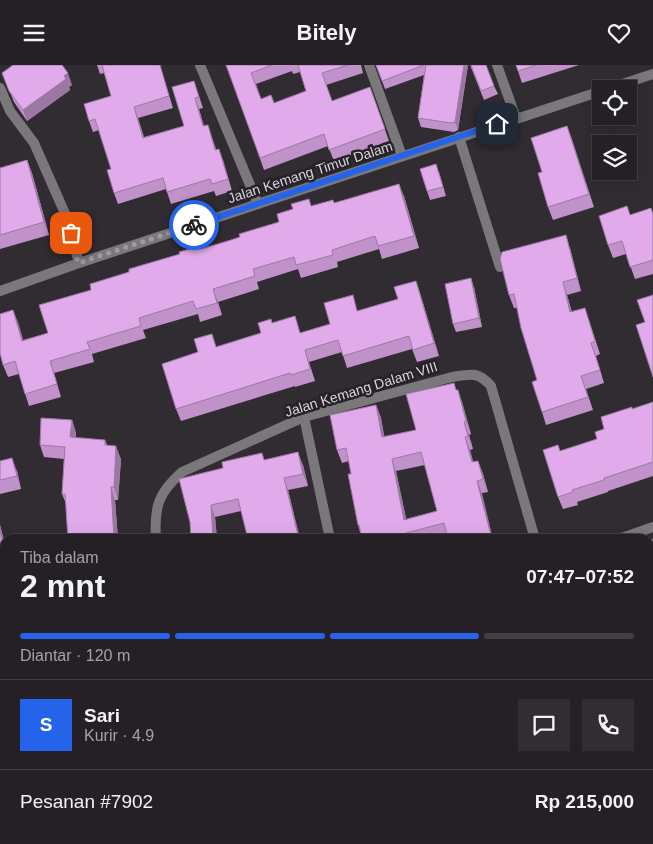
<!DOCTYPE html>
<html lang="id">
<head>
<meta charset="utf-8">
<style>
  :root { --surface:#252026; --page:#312d32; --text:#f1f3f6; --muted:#a3a3a7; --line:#423e43; --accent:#2563eb }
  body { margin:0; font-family:Arial,sans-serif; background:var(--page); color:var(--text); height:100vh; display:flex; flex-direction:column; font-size:19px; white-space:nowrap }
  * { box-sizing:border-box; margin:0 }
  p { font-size:16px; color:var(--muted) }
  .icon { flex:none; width:28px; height:28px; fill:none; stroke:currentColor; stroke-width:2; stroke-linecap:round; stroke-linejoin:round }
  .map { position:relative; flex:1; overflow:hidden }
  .panel { position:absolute; left:0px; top:469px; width:654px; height:311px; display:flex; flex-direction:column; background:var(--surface); border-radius:15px 15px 0 0; box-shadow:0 5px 20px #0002,0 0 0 1px var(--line) }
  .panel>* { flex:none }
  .tools { position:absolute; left:592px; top:15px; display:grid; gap:10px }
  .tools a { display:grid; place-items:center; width:45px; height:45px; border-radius:0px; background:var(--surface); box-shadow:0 5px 20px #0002,0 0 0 1px var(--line); font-size:25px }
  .pin { position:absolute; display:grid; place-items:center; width:42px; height:42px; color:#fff; margin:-21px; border-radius:10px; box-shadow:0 2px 8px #0006 }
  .courier { position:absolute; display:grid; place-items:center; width:50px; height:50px; margin:-25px; border:4px solid #2563eb; border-radius:50%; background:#fff; color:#222; box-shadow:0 1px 6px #0007 }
  .headline em { font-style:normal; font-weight:700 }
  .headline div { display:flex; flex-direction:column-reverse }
  .headline { display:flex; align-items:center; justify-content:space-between; height:85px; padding:0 20px }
  h1 { font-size:32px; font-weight:700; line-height:38px }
  .bar { display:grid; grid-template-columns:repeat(4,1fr); gap:8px 5px; align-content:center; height:60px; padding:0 20px }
  .bar i { height:6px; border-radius:4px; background:var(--line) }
  .bar .current { background:var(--accent) }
  .bar p { grid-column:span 4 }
  .line { display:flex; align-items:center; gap:12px; padding:0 20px; border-top:1px solid var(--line) }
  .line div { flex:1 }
  .round { display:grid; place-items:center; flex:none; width:52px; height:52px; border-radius:0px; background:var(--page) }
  header { display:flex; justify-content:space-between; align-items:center; height:65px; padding:0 20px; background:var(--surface); font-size:22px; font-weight:700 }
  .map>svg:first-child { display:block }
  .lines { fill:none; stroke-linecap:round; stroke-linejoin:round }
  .minor { stroke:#7b787b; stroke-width:10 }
  .wall { fill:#c192ca; fill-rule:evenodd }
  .shaded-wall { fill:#9d77a4 }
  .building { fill:#e0aaeb; stroke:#9d77a4; fill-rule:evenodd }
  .done { stroke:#9f9aa0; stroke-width:5; stroke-dasharray:0 9 }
  .route { stroke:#2563eb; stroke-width:6 }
  .labels { text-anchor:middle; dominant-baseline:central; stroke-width:5; stroke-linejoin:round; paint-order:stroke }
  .street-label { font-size:14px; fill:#dad6db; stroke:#272128 }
</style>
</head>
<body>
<header><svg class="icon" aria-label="menu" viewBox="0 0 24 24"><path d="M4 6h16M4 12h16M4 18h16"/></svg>Bitely<svg class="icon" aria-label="heart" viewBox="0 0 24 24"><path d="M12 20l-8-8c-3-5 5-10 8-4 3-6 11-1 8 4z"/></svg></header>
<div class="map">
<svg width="653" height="779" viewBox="0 0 653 779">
  <rect width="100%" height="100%" fill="#312b32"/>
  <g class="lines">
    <g class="minor">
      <path d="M200,0L258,139"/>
      <path d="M369,0L402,91"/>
      <path d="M497,0L516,53"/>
      <path d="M0,23L10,46L34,78L67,153L79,198"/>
      <path d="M607,24L653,9"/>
      <path d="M459,72L500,202"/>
      <path d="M0,226L79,198L601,26"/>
      <path d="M304,352L330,474"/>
      <path d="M156,474C154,442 158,428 182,407L304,352L452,312C470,309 478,306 491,321L535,474"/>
      <path d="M619,474L653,462"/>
      <path d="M649,742L653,751"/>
      <path d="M649,761H653"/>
      <path d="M181,775V779"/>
      <path d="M394,775V779"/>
      <path d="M443,779L489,775"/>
    </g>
  </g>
  <g class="wall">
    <path d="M97,0H160L173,43L138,53L144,72L184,61L194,16L203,43L199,44L204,61L208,60L216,84L223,95L232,126L216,131L214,126L171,139L166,124L118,139L114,128L111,104L99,65L93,67L89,56L111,31L104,8L100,9Z"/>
    <path d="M227,0H361L363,8L326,20L332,36L370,22L389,76L334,96L328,81L264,105ZM292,6L293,9L300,7L306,26L274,38L261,34L256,19Z"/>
    <path d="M376,0H468L458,65L454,67L421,62L418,53L424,10L385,24Z"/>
    <path d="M470,0L494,21L498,29L484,35Z"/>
    <path d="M516,0H579L522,18Z"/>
    <path d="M2,8L72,20L69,22L70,25L27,56L14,37Z"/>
    <path d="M567,61L594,142L553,155L548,142L542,107Z"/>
    <path d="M27,95L32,108L49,170L0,184V103Z"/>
    <path d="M439,107L446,131L430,135L427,126Z"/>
    <path d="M404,131L419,183L382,194L379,184L337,197L338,202L301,213L298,204L257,217L259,224L218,237L222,250L200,257L198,249L143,265L146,273L92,289L94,297L54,308L61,332L29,341L19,309L8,312L3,300L13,245L23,275L48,268L91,225L129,207L231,175L279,157L312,141L334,138Z"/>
    <path d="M653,149V209L635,214L626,189L613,193L608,180L630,150Z"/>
    <path d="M570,183L581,226L567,230L572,247L589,255L600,289L596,291L604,318L586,324L593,345L546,360L542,347L537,315L517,243H514L509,230Z"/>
    <path d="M416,216L420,228L439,291L417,297L412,284L347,303L342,287L309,297L315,316L295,322V321L181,356L176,344L216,282L261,268L273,258L301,268L330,259L358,246L398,234Z"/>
    <path d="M474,222L482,262L456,267L453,259Z"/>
    <path d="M456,325L462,337L471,369L469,370L473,384L470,385L473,397L478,396L483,409L488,427L482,428L447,471L438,474H362L358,460L351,409L349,396L342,398L337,385L376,340L381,353L384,372L416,365ZM425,400L437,446L406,454L396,406Z"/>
    <path d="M653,337V411L608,426V427L577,437L578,440L563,444L558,432L560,386L597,374L604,364L632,344Z"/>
    <path d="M72,355L76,368V373L105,375L107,380L121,394L118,435H115L118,474H68L66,439L62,429L64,394L44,392L40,380Z"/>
    <path d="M265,395L303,400L308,421L288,425L300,474H248L241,446L215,452L217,474H191L190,457Z"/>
    <path d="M0,396L17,406L21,424L0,429Z"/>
    <path d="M0,460L5,479V600L3,594H0Z"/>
    <path d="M653,474V503L649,504V476Z"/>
    <path d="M0,620L5,623V650L0,651Z"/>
  </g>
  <g class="shaded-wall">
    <path d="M464,0H468L458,65L455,57Z"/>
    <path d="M68,8L72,20L69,22L70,25L27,56L23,45Z"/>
    <path d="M195,33L199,44L207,73L203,61Z"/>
    <path d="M134,42L138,53L147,84L143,73Z"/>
    <path d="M567,61L572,74L594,142L589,129Z"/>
    <path d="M219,84L223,95L232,126L228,114Z"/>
    <path d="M27,95L32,108L49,170L44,157Z"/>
    <path d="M399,119L404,131L419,183L414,171Z"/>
    <path d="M566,170L570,183L581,226L577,213Z"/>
    <path d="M471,213L474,222L482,262L479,253Z"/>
    <path d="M416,216L420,228L439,291L434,278Z"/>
    <path d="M563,217L567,230L575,260L570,247Z"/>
    <path d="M213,224L218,237L222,250L217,238Z"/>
    <path d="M13,245L18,257L27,288L22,276Z"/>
    <path d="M458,325L462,337L471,369L466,356Z"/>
    <path d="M376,340L381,353L387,385L382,372Z"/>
    <path d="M72,355L76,368L75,385L70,372Z"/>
    <path d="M464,357L469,370L473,384L468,371Z"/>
    <path d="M465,372L470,385L477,410L472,397Z"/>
    <path d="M116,381L121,394L118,435L114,422Z"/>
    <path d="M298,387L303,400L308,421L303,409Z"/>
    <path d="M12,393L17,406L21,424L17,411Z"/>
    <path d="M392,394L396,406L409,467L404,455Z"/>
    <path d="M478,396L483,409L488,427L483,414Z"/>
    <path d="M284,413L288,425L300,474H299Z"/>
    <path d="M477,416L482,428L493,474H492Z"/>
    <path d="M111,422L115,435L118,474H114Z"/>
    <path d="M211,440L215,452L217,474H213Z"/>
    <path d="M0,460L5,479V484L0,465Z"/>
  </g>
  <g class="building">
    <path d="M13,0H62L68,8L64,11L66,14L23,45L9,26L2,8Z"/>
    <path d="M102,0H160L169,31L134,42L143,73L184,61L172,22L194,16L199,32L195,33L203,61L208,60L215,85L219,84L228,114L212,119L210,114L167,127L163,113L114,128L107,105L111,104L95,54L89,56L84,39L111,31Z"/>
    <path d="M226,0H272L251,8L261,34L271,30L274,38L306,26L298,0H348L322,8L332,36L370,22L385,64L329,85L324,69L260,93Z"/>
    <path d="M376,0H424L382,16Z"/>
    <path d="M426,0H464L455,57L451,58L418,53Z"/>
    <path d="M471,0H486L494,21L481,26Z"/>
    <path d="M516,0H537L518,6Z"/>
    <path d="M567,61L589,129L548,142L538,108L542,107L531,73Z"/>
    <path d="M27,95L44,157L0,170V103Z"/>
    <path d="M436,99L443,122L427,126L420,104Z"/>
    <path d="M399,119L414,171L378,181L375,171L332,185L333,190L296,200L294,192L253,204L255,211L213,224L217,238L196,244L193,236L139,253L141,261L87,277L90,284L50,296L57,319L25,329L15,296L3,300L0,288V249L13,245L22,276L48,268L39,240L91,225L90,219L129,207V204L180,189L179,187L200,181L201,184L231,175L240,172L239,169L279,157L277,149L293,144L291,139L309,134L311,141L333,135L334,138Z"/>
    <path d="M627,141L630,150L651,143L653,149V195L630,202L622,176L608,180L599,151Z"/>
    <path d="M566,170L577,213L563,217L570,247L585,243L595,276L591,278L600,305L581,311L588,332L542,347L532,317L537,315L521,263L514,229L509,230L500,194L502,187Z"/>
    <path d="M471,213L479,253L453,259L445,219Z"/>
    <path d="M416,216L434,278L413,285L409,271L343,291L338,275L305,285L310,304L291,310L290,308L176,344L162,299L198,287L194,274L212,269L216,282L261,268L258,258L271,254L272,258L295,251L300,268L330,259L324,238L353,230L357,246L398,234L394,222Z"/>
    <path d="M653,230V312L636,260L645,257L637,235Z"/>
    <path d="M454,318L456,325H458L466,356L464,357L468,371L465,372L472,397L478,396L483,414L477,416L492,474H448L444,458L406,468L407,474H362L359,460H358L348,409H351L346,383L337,385L330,350L376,340L382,372L416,365L406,329ZM421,387L437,446L404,455L392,394Z"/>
    <path d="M653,337V397L604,413V415L572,425L573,427L558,432L543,385L558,380L560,386L597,374L595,367L604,364L601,352L632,342V344Z"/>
    <path d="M41,353L72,355L70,372L105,375V380L116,381L114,422H111L114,474H68L65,429H62L65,382L40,380Z"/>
    <path d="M298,387L303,409L284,413L299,474H248L238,434L211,440L213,474H191L190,457L179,414L223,403L222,397L262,388L264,395Z"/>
    <path d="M12,393L17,411L0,415V396Z"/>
    <path d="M0,465L5,484V597H4L0,582Z"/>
    <path d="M639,468L641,474H625Z"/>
    <path d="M653,474V488L649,490V476Z"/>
    <path d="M653,547V646L649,637V549Z"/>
    <path d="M4,619L5,624V640L0,641V620Z"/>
    <path d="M0,680H5V718L0,683Z"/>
    <path d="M599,775H621L622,779H601Z"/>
  </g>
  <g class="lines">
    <path class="done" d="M71,168L78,198L194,160"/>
    <path class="route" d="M194,160L497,59"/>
  </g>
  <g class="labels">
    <g class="street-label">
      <text transform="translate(310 107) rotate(-18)">Jalan Kemang Timur Dalam</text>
      <text transform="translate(361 324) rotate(-17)">Jalan Kemang Dalam VIII</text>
    </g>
  </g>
</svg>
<div class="tools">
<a><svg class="icon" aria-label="locate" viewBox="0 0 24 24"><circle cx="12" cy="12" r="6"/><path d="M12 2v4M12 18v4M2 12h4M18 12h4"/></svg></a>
<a><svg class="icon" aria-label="layers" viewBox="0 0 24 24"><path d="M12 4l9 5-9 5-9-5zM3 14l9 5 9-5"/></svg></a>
</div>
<div class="pin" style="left:71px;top:168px;background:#ea580c"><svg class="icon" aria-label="bag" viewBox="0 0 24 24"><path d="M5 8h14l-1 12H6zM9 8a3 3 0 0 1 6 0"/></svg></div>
<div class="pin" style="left:497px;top:59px;background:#1f2937"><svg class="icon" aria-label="home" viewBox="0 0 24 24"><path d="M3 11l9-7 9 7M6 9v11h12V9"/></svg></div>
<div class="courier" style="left:194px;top:160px"><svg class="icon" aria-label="bike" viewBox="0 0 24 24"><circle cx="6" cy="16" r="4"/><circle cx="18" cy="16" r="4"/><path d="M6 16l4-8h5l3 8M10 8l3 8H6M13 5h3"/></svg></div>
<section class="panel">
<div class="headline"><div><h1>2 mnt</h1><p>Tiba dalam</p></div><em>07:47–07:52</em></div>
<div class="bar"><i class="current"></i><i class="current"></i><i class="current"></i><i></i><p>Diantar · 120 m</p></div>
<div class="line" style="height:90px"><b class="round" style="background:var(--accent);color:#fff">S</b><div><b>Sari</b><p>Kurir · 4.9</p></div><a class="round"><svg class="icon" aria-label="chat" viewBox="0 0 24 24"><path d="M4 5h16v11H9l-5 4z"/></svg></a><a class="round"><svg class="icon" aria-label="phone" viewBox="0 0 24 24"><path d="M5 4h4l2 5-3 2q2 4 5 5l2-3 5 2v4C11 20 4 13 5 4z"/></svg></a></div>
<div class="line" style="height:65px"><div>Pesanan #7902</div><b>Rp 215,000</b></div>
</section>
</div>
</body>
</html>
